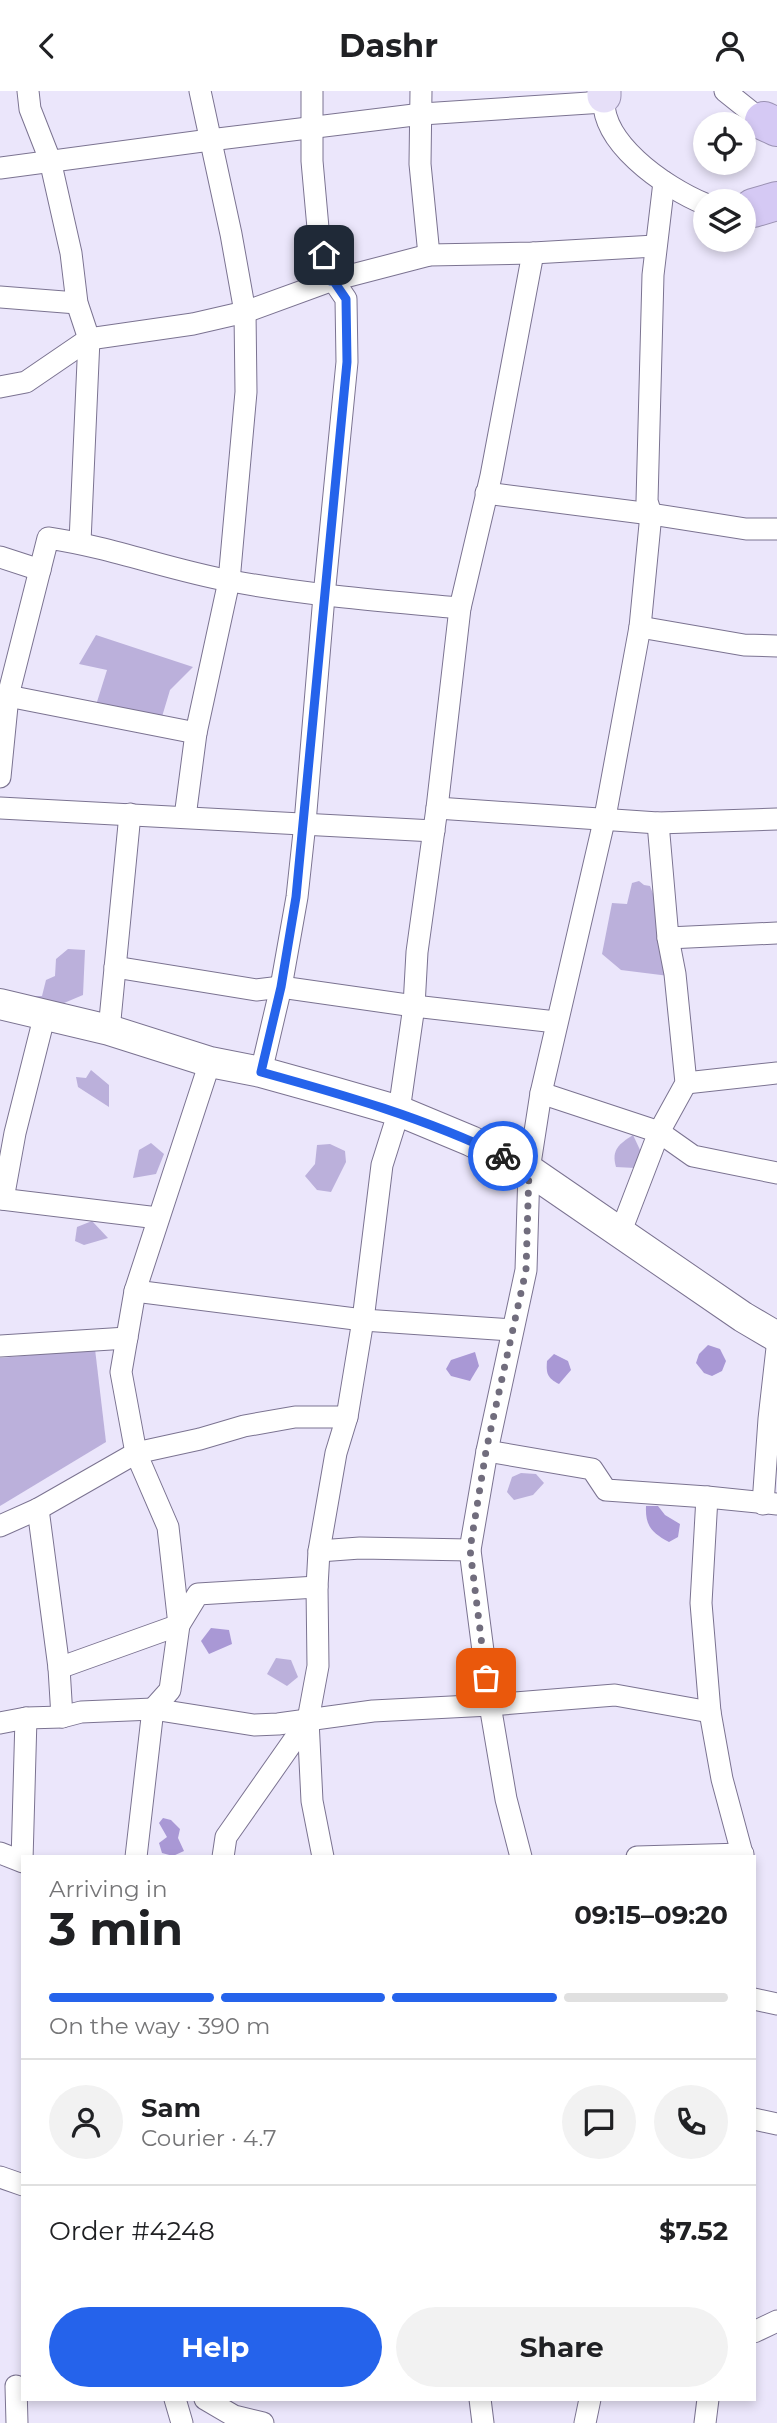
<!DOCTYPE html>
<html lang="en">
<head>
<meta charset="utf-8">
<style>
  :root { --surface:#fff; --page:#f2f2f2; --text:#202124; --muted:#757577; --line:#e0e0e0; --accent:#2563eb }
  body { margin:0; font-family:Montserrat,sans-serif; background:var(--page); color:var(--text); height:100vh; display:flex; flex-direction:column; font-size:26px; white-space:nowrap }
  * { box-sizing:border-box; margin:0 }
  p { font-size:23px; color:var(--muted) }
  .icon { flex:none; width:38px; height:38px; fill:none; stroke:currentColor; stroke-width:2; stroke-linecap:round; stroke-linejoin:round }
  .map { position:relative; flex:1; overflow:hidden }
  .side { position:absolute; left:21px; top:1764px; width:735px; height:546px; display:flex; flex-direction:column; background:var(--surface); border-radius:0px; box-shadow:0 4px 10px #0003 }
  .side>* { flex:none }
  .buttons { position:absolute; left:693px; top:21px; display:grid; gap:14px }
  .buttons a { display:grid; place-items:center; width:63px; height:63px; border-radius:50%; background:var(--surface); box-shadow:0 4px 10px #0003; font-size:35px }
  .pin { position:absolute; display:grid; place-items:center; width:60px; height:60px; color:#fff; margin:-30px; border-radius:14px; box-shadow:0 4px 10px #0006 }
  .courier { position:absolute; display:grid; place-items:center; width:70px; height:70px; margin:-35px; border:5px solid #2563eb; border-radius:50%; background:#fff; color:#222; box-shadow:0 2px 9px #0007 }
  .overview em { font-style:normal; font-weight:700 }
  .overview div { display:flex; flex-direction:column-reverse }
  .overview { display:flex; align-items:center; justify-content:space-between; height:119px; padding:0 28px }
  h1 { font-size:46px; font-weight:700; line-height:52px }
  .bar { display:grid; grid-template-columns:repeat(4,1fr); gap:10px 7px; align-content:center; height:84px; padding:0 28px }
  .bar i { height:9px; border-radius:5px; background:var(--line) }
  .bar .current { background:var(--accent) }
  .bar p { grid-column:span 4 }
  .line { display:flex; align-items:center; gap:18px; padding:0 28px; border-top:2px solid var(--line) }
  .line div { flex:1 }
  .round { display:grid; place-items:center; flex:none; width:74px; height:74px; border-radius:37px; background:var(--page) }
  .action { display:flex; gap:14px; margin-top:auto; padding:14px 28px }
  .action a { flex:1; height:80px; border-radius:42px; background:var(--accent); color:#fff; font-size:28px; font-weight:700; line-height:80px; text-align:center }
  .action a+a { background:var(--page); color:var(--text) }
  header { display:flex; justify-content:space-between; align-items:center; height:91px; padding:0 28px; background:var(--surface); font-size:32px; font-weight:700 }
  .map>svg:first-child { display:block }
  .green { fill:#bbb0db }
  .water { fill:#a998d5 }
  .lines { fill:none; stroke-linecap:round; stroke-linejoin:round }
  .street-casing { stroke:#7b7391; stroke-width:23 }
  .secondary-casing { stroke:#7b7391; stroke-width:32 }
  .primary-casing { stroke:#9b92b3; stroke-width:35 }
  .highway-casing { stroke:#9b92b3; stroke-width:40 }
  .street { stroke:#fff; stroke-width:21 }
  .secondary { stroke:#fff; stroke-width:30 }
  .primary { stroke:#e6dff8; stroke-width:33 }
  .highway { stroke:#d5c9f4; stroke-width:38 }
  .done { stroke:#716d7d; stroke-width:7; stroke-dasharray:0 12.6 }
  .route { stroke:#2563eb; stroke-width:9 }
</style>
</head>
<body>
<header><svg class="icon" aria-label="back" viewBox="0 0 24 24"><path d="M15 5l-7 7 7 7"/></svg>Dashr<svg class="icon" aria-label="person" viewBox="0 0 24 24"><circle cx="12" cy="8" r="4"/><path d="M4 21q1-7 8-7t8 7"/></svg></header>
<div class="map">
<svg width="777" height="2332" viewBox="0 0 777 2332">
  <rect width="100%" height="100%" fill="#ebe6fb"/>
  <g class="green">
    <path d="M96,544L193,576L170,599L161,629L96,614L107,579L79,573Z"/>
    <path d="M639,790L644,794L650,795L660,821L669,885L621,879L602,863L612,812L627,813L632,792Z"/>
    <path d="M68,858L85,859L83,904L64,912L72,915L17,905H42L46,889L55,885L56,868Z"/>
    <path d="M91,979L109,994V1016L78,996L76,986L86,987Z"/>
    <path d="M633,1044L641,1061L635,1077L616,1076C611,1059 619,1053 633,1044Z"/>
    <path d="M151,1052L164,1063L156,1083L133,1087L139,1059Z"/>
    <path d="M330,1053L345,1060L346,1071L331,1101L317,1099L305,1085L315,1073L317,1054Z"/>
    <path d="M92,1130L108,1147L84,1154L75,1150L77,1136Z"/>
    <path d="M95,1258L106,1351L0,1415V1267Z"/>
    <path d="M521,1382L536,1383L544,1392L533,1404L514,1409L507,1401L512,1386Z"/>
    <path d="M276,1567L291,1569L298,1586L287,1595L267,1583Z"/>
  </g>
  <g class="water">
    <path d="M708,1254L720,1258L726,1270L722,1280L712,1285L704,1282L696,1272L699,1263Z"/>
    <path d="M475,1261L479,1275L470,1290L451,1285L446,1278L451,1269Z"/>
    <path d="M554,1263L568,1270L571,1279L559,1293C547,1287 546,1282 547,1270Z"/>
    <path d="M646,1415H658L665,1424L680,1433L678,1446L669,1451C652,1442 645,1435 646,1415Z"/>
    <path d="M211,1537L229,1539L232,1553L209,1563L201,1550Z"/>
    <path d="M163,1727L171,1729L180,1738L178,1747L184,1760L173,1765L162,1762L159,1752L167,1746L159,1732Z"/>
  </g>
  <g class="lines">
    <g class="street-casing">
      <g id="street">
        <path d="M28,0L30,18L50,69L71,162L77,212L89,248L80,451"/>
        <path d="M312,0V70L318,137L330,190"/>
        <path d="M421,0L420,73L429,164"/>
        <path d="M605,0C594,49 666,97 705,113"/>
        <path d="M725,0L770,36"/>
        <path d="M0,77L210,49L422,23L604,11"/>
        <path d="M0,206L77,212"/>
        <path d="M0,296L26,291L89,248L193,233L245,221L333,189L429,164L533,162L655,155"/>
        <path d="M486,402L651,423L746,438H777"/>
        <path d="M0,466L40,479"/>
        <path d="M640,536L744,554L777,555"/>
        <path d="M8,605L196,642"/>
        <path d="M0,686L8,605L48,447C111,456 170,479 231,490C307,504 383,510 460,517"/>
        <path d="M0,717L434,740"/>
        <path d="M437,717L658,732L777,728"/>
        <path d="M185,726L196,642L229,490L246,301L245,221L231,143L200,0"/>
        <path d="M668,847L777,842"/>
        <path d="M115,876L256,899L281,896L414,915L556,931"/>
        <path d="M109,939L130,723"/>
        <path d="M261,981L281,896L297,806L305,732L324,505L347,271L346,208L333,189"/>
        <path d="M686,992L777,982"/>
        <path d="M541,1002L659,1041L693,1065L777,1082"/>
        <path d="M0,1108L158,1127"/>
        <path d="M3,1108L15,1042L45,923"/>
        <path d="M621,1140L659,1041L686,992L675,883L668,847L658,732"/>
        <path d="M135,1200L363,1229L512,1239"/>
        <path d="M0,1255L127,1247"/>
        <path d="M487,1360L592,1378L606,1399L707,1406L777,1413"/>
        <path d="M707,1406L701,1512L710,1621L722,1688L743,1766"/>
        <path d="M763,1413L769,1328L777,1257"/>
        <path d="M38,1418L59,1577L62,1626"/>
        <path d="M0,1435L38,1418L136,1362L200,1348L244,1335L295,1326H347"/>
        <path d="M319,1460L360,1457L470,1459"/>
        <path d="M59,1577L179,1534L198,1503L317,1496"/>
        <path d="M0,1632L26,1627L62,1626L81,1621L153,1618L254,1634L278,1633L373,1620L490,1614L615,1604L710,1621"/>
        <path d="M0,1762L23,1771"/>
        <path d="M136,1766L153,1618L170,1599L179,1534L168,1436L136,1362L121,1281L135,1200L210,971"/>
        <path d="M223,1766L226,1746L308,1629"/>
        <path d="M323,1766L312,1710L308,1629L318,1575L317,1496L319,1460L336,1362L347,1326L363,1229L382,1074L399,1020L414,915L417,861L437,717L460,517L491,385L533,162"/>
        <path d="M521,1766L506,1708L490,1614L470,1459L487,1360L526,1179L529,1079L541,1002L605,726L640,536L651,423L647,410L653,184L664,91"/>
        <path d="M637,1766L743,1763"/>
        <path d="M22,1770L26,1627"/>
        <path d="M754,1908L777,1913"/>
        <path d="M754,2028L777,2033"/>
        <path d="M0,2086L23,2094"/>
        <path d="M754,2241L777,2230"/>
        <path d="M16,2295L17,2332"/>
        <path d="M175,2308L182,2332"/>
        <path d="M205,2308L234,2325L263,2332"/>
        <path d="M480,2308L483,2332"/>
        <path d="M585,2332L590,2308"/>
        <path d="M705,2332L708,2308"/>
      </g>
    </g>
    <g class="secondary-casing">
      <path id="secondary" d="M0,913L109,939L210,971L261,981L333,1001L399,1020L471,1050L529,1079L743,1226L777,1246"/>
    </g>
    <g class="primary-casing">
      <path id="primary" d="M604,0V5"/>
    </g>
    <g class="highway-casing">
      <g id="highway">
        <path d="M764,30L777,36"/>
        <path d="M753,117L777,110"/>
      </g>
    </g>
    <use href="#street" class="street"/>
    <use href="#secondary" class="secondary"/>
    <use href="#primary" class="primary"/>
    <use href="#highway" class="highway"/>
  </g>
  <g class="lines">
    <path class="done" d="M486,1587L470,1458L486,1360L526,1179L529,1079L503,1065"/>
    <path class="route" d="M324,164L330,190L333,189L346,208L347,271L296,806L281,896L261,981C344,1004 425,1027 503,1065"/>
  </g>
</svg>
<div class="buttons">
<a><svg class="icon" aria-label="locate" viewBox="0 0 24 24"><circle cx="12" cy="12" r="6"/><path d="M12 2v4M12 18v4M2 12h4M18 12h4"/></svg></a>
<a><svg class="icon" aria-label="layers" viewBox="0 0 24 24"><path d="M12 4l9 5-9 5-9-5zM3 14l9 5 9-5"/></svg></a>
</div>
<div class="pin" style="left:486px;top:1587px;background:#ea580c"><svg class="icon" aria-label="bag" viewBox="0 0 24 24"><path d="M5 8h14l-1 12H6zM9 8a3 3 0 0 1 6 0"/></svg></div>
<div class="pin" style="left:324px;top:164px;background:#1f2937"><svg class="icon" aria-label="home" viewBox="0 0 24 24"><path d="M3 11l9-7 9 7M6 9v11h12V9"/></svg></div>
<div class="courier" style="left:503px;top:1065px"><svg class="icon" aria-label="bike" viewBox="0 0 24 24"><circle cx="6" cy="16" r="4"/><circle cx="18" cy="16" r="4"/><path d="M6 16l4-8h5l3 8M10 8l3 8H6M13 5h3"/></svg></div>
<section class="side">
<div class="overview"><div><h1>3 min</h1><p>Arriving in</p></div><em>09:15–09:20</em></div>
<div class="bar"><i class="current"></i><i class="current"></i><i class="current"></i><i></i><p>On the way · 390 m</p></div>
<div class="line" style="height:126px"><a class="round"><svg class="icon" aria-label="person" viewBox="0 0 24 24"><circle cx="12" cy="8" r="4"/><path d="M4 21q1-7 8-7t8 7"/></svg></a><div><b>Sam</b><p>Courier · 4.7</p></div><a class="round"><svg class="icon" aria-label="chat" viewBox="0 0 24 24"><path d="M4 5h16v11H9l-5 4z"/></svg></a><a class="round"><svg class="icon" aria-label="phone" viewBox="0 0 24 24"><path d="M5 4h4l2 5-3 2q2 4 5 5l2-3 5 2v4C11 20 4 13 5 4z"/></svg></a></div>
<div class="line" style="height:91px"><div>Order #4248</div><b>$7.52</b></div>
<div class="action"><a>Help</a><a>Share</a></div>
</section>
</div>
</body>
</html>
